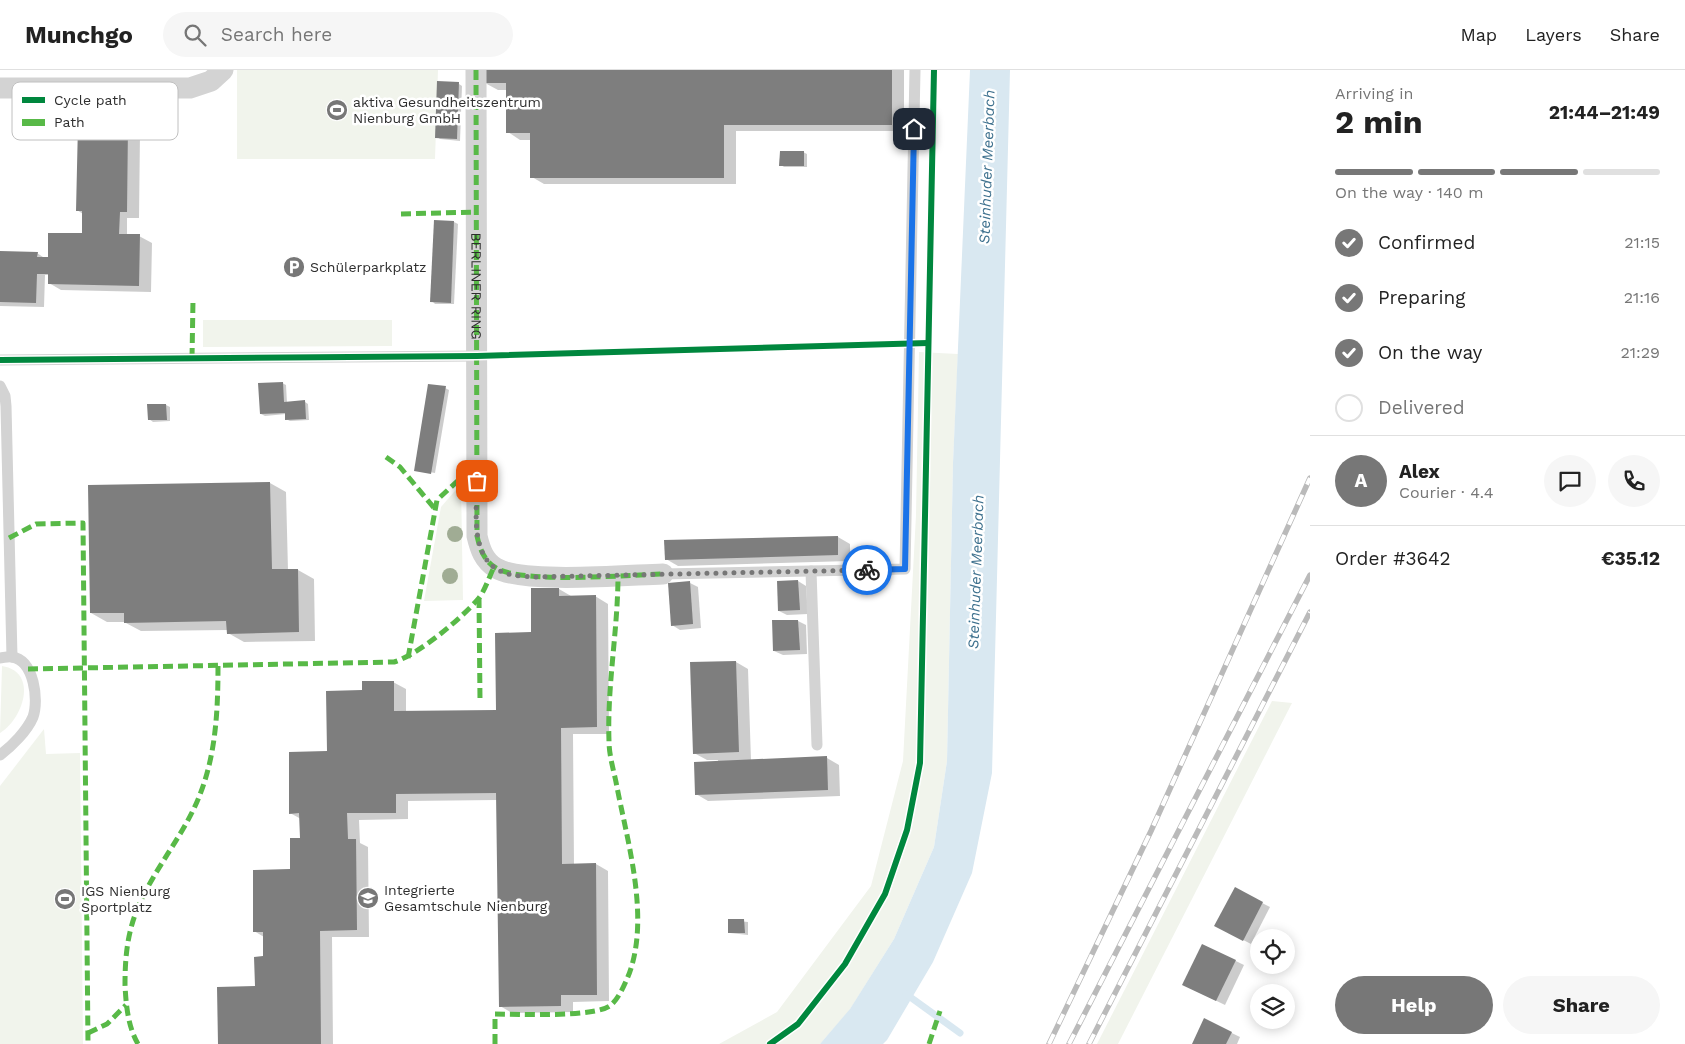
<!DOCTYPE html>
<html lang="en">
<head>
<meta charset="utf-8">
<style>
  :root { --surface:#fff; --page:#f6f6f6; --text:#222; --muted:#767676; --line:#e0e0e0; --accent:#777 }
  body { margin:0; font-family:"Work Sans",sans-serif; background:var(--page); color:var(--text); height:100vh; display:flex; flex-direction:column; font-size:19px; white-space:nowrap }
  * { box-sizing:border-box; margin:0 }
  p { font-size:16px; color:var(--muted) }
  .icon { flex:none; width:28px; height:28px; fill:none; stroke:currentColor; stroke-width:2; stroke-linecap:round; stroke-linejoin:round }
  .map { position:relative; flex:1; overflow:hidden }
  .drawer { display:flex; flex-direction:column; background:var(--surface); width:375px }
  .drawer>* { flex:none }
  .controls { position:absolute; left:1250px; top:859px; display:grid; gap:10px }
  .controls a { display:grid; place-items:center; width:45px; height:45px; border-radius:50%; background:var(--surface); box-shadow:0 2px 12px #0003; font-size:25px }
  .pin { position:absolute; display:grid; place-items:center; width:42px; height:42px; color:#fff; margin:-21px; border-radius:10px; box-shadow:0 2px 8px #0006 }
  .courier { position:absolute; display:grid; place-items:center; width:50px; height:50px; margin:-25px; border:4px solid #1a73e8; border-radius:50%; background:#fff; color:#222; box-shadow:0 1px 6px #0007 }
  .head em { font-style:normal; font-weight:700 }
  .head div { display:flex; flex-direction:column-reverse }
  .head { display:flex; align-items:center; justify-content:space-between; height:85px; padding:0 25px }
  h1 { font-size:32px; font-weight:700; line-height:38px }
  .bar { display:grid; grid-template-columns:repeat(4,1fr); gap:8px 5px; align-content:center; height:60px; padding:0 25px }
  .bar i { height:6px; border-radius:4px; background:var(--line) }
  .bar .current { background:var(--accent) }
  .bar p { grid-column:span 4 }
  .line { display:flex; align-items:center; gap:12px; padding:0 25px; border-top:1px solid var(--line) }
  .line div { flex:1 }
  .round { display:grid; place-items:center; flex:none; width:52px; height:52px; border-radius:26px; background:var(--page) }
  ol { padding:0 25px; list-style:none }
  li { display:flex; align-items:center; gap:15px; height:55px }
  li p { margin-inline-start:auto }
  li .icon { padding:5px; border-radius:50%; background:var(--accent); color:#fff; stroke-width:4 }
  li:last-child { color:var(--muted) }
  li i { width:28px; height:28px; border:2px solid var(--line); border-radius:50% }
  .primary-button { display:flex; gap:10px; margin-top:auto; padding:10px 25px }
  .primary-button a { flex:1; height:58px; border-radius:30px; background:var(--accent); color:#fff; font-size:20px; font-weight:700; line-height:58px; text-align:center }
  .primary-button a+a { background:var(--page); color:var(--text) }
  header { display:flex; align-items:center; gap:30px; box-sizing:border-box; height:70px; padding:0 25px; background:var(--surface); border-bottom:1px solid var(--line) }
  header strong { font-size:24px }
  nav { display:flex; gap:28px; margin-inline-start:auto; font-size:18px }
  .search { width:350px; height:45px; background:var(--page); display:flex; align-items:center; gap:12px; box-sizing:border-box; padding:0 18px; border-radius:28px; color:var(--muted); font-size:19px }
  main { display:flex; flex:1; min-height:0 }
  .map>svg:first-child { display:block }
  .green { fill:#f1f4ec }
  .water { fill:#d9e8f1 }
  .shadow { fill:#0003 }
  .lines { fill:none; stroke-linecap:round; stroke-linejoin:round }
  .stream { stroke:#d9e8f1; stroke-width:7 }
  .building { fill:#7e7e7e }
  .lane { stroke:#d3d3d3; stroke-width:11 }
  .street { stroke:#d3d3d3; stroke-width:21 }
  .rail-casing { stroke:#bababa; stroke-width:5.5 }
  .rail { stroke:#fff; stroke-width:4; stroke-dasharray:11; stroke-linecap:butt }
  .quiet { stroke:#58b947; stroke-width:5; stroke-dasharray:10 5; stroke-linecap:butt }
  .cycleway-casing { stroke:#fff; stroke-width:9 }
  .cycleway { stroke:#00873e; stroke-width:6 }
  .tree { fill:#a0ac94 }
  .done { stroke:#777; stroke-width:5; stroke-dasharray:0 9 }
  .route { stroke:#1a73e8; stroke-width:6 }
  .labels { text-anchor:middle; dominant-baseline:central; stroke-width:5; stroke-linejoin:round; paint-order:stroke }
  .poi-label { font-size:14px; fill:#2e2e2e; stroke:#fff; text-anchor:start }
  .street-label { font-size:14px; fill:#2e2e2e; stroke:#fff }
  .water-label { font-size:15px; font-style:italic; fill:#3e718e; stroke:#fff }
  .key { fill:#fff; stroke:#c0c0c0; stroke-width:1 }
  .key-label { font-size:14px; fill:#2e2e2e }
</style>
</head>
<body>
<header>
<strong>Munchgo</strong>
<div class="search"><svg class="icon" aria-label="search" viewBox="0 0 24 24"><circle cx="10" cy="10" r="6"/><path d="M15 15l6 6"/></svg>Search here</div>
<nav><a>Map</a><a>Layers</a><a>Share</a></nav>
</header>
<main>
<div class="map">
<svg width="1310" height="974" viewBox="0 0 1310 974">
  <rect width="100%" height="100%" fill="#fff"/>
  <g class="green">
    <path d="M237,0H438L435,89H237Z"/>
    <path d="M203,250H392V276L203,277Z"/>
    <path d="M919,282L958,284L953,393L947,691L934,777L894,869L849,941L820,974H719L777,942L871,816L903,691L916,445Z"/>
    <path d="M461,414L463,530L424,531L441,437Z"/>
    <path d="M2,596C39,602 23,649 0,663Z"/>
    <path d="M1272,631L1292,633L1118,974H1097Z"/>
    <path d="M44,659L46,684L80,683L83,974H0V716Z"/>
  </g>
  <path class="water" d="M970,0H1010L992,703L972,803L933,892L887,970L883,974H820L850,939L894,869L934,777L947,691L953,393Z"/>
  <g class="shadow">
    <path d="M485,0H904V61H736V114H544L532,107V70H520L508,62V20H498L485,13Z"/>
    <path d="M459,14L462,16L460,71L440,69L437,67Z"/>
    <path d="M128,56L140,63L139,148H127V165L139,166L152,173L151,222L61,220L49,213V205H45L44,237L0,236V183H37L46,189L87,165L83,144L77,140Z"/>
    <path d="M803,82L807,84V97H784L781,95Z"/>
    <path d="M454,152L458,154L454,234H435L432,231Z"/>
    <path d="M282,313L286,315L287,333L305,332L308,334L309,350L290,351L286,349V344L265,346L261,344Z"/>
    <path d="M445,318L449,320L435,403L418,400Z"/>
    <path d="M166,335L170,337V351L153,352L149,349Z"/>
    <path d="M270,413L286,422L288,500H298L314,509L315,571L244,572L228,563V560L141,561L124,552H107L91,543Z"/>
    <path d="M838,467L850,474V491L678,496L666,489Z"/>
    <path d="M798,511L806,516L808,544L787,545L779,541Z"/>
    <path d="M690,513L698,517L701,558L680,560L672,555Z"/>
    <path d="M559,519L571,526H595L608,534L609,664H573L574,795L596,794L608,801L609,931L573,932V942L512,943L500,936L497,730L408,731V749L359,750L360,773L368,777L369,867H332L333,974H219L256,918L264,888V867L254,861L291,800L301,769V749L290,743L364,622L393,612L406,619V642L497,641L533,563Z"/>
    <path d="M798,551L806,555L807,584L783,585L774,581Z"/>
    <path d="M736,592L748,599L751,691L827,688L839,695L840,726L708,731L696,724L718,692V690H707L694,683L692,594Z"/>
    <path d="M1262,833L1270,837L1251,874L1224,860Z"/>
    <path d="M729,850L748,852V865L730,863Z"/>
    <path d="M1203,875L1244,895L1225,935L1192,919Z"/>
    <path d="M1205,950L1240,967L1237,974H1193Z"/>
  </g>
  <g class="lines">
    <path class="stream" d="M906,924L960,963"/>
  </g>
  <g class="building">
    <path d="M484,0H892V55H724V108H530V63H506V13H484Z"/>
    <path d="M437,11L459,12L457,69L435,68Z"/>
    <path d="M78,54L128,55L127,142H120L119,164H140L139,216L48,214V204H37L36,233L0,232V181L38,182L37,187H48V163H82V141H76Z"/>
    <path d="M780,81H804V96H779Z"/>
    <path d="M434,150L454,151L451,233L430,232Z"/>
    <path d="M283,312L284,332L305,330L306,349L285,350V343L260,344L258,313Z"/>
    <path d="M428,314L446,316L431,404L414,401Z"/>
    <path d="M147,334H166L167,350H148Z"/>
    <path d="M270,412L272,499H298L299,562L227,564L226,551L124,553V543H90L88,415Z"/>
    <path d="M838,466V485L665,490L664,470Z"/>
    <path d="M798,510L800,540L778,541L777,511Z"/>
    <path d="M690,511L693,554L671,556L668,513Z"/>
    <path d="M531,518H559V526L596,525L597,657L561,658L562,794L596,793L597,925H561V936L499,937L496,723L396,724V743H347L348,769H356L357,860L320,861L321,974H218L217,917L255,916L254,887L263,886V862H253V800L290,799V768H300L299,743L289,744V682L327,681L326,621L362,620V611H394V641L496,640L495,563L531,562Z"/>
    <path d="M772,550H798L800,580L773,581Z"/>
    <path d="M736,591L739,682L693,684L690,592Z"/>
    <path d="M827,686L828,720L695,725L694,692Z"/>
    <path d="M1235,817L1263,832L1243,871L1214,856Z"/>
    <path d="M728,849H744L745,863H728Z"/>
    <path d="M1202,874L1236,890L1216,931L1182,915Z"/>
    <path d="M1204,948L1232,962L1226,974H1192Z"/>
  </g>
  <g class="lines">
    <g class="lane">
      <path d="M0,290L477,286"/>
      <path d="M0,316L5,326L6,336L12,587"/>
      <path d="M811,501L817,675"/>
      <path d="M663,504L905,499L915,0"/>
      <path d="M0,588C3,588 8,586 12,587C34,590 39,630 33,647C27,661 12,676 0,685"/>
    </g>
    <g class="street">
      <path d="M476,0L477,466C480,479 484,491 496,498C522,514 627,505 663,504"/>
      <path d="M0,18H190L211,11L223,0"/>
    </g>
    <g class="rail-casing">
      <g id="rail">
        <path d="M1049,974L1151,761L1310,408"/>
        <path d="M1069,974L1310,505"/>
        <path d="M1089,974L1310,542"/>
      </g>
    </g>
    <use href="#rail" class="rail"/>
    <g class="quiet">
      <path id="s1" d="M476,0L477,466C480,479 484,491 496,498C522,514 627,505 663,504"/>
      <path d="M401,144L476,142"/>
      <path d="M192,288L193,230"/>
      <path d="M386,387L400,397L435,439"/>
      <path d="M9,468L36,454L83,453L88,974"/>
      <path d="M479,528L480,630"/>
      <path d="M408,588L437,430L477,393"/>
      <path d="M28,599L394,592C418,585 462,548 478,529C485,521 489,507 494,497"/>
      <path d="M88,963L107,954L126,935"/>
      <path d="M138,974C128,957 126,935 125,915C125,896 126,877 131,858C143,811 181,772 199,727C216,685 218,640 218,596"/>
      <path d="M495,974V944C518,944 596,948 611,935C618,929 623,918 627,909C652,851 627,771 616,712C613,698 609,684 609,671C607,615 618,560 618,505"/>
      <path d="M929,974L940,941"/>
    </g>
    <g class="cycleway-casing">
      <g id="cycleway">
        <path d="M0,290L477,286L928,273"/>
        <path d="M770,974L798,954L845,894L885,824L907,760L920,693L934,0"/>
      </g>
    </g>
    <use href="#cycleway" class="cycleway"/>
  </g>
  <g class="tree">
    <circle cx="455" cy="464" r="8"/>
    <circle cx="450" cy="506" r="8"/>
  </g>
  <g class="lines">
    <path class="done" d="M477,411C477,442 468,493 508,504C515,506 524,506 531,507L867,500"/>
    <path class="route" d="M867,500L905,499L914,59"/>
  </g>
  <defs>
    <g id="stadium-disc" transform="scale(1.125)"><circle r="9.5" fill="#777" stroke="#fff"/><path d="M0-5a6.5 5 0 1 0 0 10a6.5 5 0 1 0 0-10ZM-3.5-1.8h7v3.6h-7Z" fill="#fff"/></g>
    <g id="parking-disc" transform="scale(1.125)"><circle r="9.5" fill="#777" stroke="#fff"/><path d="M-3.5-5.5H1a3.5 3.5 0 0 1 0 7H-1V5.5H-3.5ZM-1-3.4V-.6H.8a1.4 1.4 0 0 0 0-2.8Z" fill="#fff"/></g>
    <g id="school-disc" transform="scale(1.125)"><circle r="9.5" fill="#777" stroke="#fff"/><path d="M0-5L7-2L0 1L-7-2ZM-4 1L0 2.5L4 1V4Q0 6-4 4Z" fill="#fff"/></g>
  </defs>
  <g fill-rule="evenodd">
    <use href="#stadium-disc" x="337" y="40"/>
    <use href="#parking-disc" x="294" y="197"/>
    <use href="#school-disc" x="368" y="828"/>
    <use href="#stadium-disc" x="65" y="829"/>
  </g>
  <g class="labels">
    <g class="poi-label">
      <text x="353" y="32">aktiva Gesundheitszentrum<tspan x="353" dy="16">Nienburg GmbH</tspan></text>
      <text x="310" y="197">Schülerparkplatz</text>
      <text x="384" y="820">Integrierte<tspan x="384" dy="16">Gesamtschule Nienburg</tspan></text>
      <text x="81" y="821">IGS Nienburg<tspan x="81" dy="16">Sportplatz</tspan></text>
    </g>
    <g class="street-label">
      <text stroke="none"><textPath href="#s1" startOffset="216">BERLINER RING</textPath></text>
    </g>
    <g class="water-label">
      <text transform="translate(987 97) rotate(-88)">Steinhuder Meerbach</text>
      <text transform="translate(976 502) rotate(-88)">Steinhuder Meerbach</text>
    </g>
  </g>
  <rect x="12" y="12" width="166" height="58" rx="8" class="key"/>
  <rect x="22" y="27" width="23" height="6" fill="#00873e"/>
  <rect x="22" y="49" width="23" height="7" fill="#58b947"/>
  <g class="key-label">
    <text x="54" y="35">Cycle path</text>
    <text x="54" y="57">Path</text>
  </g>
</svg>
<div class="controls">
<a><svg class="icon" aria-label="locate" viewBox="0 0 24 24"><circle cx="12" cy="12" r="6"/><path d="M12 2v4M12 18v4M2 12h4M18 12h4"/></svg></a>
<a><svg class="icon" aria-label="layers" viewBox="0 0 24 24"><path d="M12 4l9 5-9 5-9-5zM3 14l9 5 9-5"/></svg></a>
</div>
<div class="pin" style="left:477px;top:411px;background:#ea580c"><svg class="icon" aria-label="bag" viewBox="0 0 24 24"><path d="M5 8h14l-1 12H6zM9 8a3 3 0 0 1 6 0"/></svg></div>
<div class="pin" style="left:914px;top:59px;background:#1f2937"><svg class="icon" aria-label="home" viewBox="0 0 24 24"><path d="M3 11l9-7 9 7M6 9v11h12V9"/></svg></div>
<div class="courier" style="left:867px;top:500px"><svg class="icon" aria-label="bike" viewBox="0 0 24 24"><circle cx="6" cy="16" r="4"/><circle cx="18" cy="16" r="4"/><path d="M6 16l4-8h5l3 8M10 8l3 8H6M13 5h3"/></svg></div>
</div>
<section class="drawer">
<div class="head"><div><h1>2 min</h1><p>Arriving in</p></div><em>21:44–21:49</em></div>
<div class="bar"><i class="current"></i><i class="current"></i><i class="current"></i><i></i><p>On the way · 140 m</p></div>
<ol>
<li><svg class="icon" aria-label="check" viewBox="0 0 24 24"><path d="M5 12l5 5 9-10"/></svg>Confirmed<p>21:15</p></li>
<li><svg class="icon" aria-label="check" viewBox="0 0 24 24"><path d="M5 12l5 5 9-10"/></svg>Preparing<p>21:16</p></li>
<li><svg class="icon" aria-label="check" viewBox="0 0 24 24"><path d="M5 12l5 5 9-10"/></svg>On the way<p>21:29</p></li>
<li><i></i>Delivered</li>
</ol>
<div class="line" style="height:90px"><b class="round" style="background:var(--accent);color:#fff">A</b><div><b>Alex</b><p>Courier · 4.4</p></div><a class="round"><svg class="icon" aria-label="chat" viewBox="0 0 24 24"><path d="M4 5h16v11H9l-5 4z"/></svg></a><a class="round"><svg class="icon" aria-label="phone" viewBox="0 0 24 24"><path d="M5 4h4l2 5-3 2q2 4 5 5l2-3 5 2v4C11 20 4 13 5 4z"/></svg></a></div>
<div class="line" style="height:65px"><div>Order #3642</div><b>€35.12</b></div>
<div class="primary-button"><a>Help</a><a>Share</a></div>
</section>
</main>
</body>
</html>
